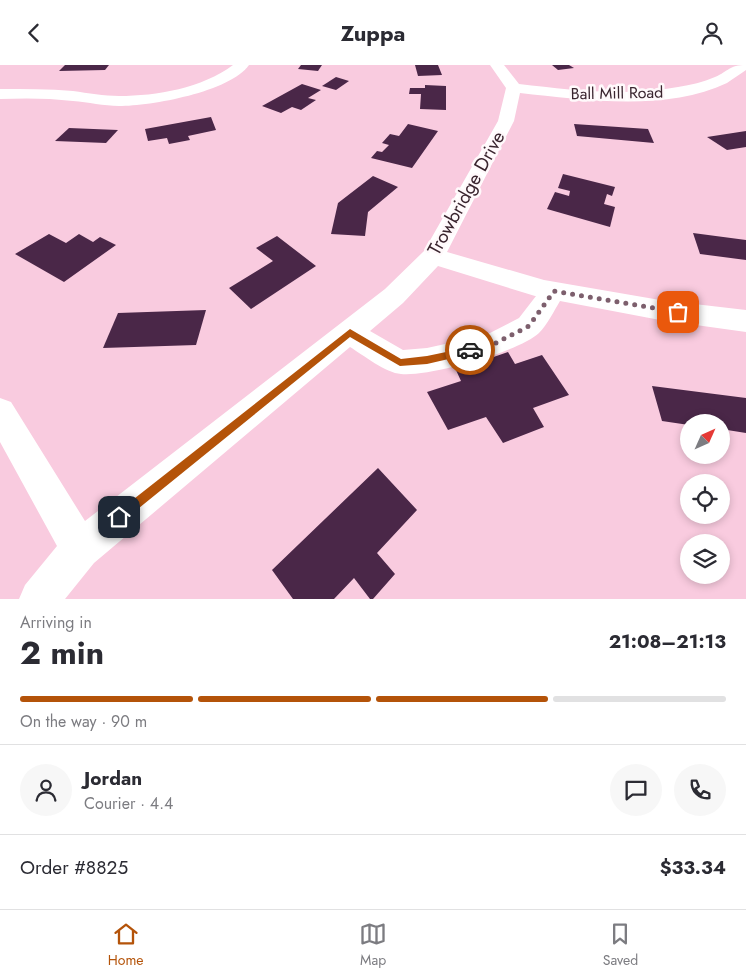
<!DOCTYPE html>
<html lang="en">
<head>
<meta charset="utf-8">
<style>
  :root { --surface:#fff; --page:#f7f7f7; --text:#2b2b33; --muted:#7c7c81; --line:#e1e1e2; --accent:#b45309 }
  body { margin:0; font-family:Jost,sans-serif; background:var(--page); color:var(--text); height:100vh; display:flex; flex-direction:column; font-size:19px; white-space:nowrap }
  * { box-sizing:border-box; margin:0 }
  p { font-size:16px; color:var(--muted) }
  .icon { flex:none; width:28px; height:28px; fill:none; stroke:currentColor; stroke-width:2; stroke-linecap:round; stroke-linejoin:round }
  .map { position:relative; height:534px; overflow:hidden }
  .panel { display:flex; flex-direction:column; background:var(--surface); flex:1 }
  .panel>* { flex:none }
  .needle { width:32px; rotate:45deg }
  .fabs { position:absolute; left:680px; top:349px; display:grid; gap:10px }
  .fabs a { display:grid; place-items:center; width:50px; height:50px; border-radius:50%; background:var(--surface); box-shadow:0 2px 8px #0003; font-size:25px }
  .pin { position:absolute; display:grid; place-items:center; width:42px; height:42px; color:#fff; margin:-21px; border-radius:10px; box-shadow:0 2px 8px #0006 }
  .courier { position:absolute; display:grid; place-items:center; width:50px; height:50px; margin:-25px; border:4px solid #b45309; border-radius:50%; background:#fff; color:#222; box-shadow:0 1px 6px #0007 }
  .summary em { font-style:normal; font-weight:700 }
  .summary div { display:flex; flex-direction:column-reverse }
  .summary { display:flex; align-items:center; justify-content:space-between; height:85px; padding:0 20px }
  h1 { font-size:32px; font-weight:700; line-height:38px }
  .bar { display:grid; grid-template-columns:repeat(4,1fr); gap:8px 5px; align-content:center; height:60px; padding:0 20px }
  .bar i { height:6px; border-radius:4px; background:var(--line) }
  .bar .on { background:var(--accent) }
  .bar p { grid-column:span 4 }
  .line { display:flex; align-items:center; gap:12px; padding:0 20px; border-top:1px solid var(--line) }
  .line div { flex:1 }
  .round { display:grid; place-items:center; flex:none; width:52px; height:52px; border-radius:26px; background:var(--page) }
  header { display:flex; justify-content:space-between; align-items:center; height:65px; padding:0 20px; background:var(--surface); font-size:22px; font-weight:700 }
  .dock { display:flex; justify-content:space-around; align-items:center; height:70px; border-top:1px solid var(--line); background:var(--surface); font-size:14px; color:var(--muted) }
  .dock a { display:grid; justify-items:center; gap:2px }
  .dock .on { color:var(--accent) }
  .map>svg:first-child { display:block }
  .building { fill:#4a2748 }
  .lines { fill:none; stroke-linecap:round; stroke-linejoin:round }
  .minor { fill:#fff; fill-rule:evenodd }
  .route { fill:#b45309 }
  .done { stroke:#7d5f6d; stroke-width:5; stroke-dasharray:0 9 }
  .labels { text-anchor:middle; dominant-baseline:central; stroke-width:5; stroke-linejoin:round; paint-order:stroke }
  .far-street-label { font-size:16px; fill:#3a252f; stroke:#fff9fb }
  .street-label { font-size:19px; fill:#3a252f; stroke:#fff9fb }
</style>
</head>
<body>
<header><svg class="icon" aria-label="back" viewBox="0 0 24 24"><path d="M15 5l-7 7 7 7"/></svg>Zuppa<svg class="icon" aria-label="person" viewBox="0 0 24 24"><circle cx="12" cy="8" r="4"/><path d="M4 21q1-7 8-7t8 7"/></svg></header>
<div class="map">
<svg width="746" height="534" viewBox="0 0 746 534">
  <rect width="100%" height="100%" fill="#f9cbdf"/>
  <g class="building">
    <path d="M65,0H109L105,5L59,6Z"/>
    <path d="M301,0H322L318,6L298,4Z"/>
    <path d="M415,0H438L442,10L418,11Z"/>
    <path d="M552,0H569L574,3L558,5Z"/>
    <path d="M336,12L349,16L336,25L322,21Z"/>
    <path d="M302,19L321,25L308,33L316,35L301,45L292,42L281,48L262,41Z"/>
    <path d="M425,20L446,21V45L420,44L421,29H409L410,23H425Z"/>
    <path d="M211,52L216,65L188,71L190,75L169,79L167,73L148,76L145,64Z"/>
    <path d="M408,59L438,66L412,103L371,93L377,86L382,87L389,80L382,78L390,69L399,71Z"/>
    <path d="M574,59L648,64L654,78L577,71Z"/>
    <path d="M69,63L118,65L106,78L55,76Z"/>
    <path d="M746,66V82L727,85L707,72Z"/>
    <path d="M563,109L615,122L612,131L607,129L604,139L615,142L610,162L547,144L555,127L569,131L570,126L558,123Z"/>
    <path d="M373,111L398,122L368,147L365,171L331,169L338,138Z"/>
    <path d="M693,168L746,175V195L700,189Z"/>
    <path d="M49,169L66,178L79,169L93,177L100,172L116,180L64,217L15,189Z"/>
    <path d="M277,171L316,201L251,244L229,223L273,196L256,183Z"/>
    <path d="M206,245L196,280L103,283L118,248Z"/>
    <path d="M508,287L515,299L542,290L569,330L533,343L544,362L503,378L486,352L448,365L427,327L461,316L456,305Z"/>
    <path d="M652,321L746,333V368L721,364V358H689V360L662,356Z"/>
    <path d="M378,403L417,445L377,488L395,509L373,534H370L354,513L334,534H293L272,505Z"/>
  </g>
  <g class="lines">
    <g class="minor">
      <path d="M233,0H249C230,27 151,41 119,41C104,41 88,37 73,36C49,33 24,33 0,34V24C24,24 49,24 73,26C88,28 104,31 119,31C157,31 202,23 233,0Z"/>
      <path d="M490,0H504L519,19C571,25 626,32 678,22C691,20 703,17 715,12C729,6 729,0 746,0V5C740,9 733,14 727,18C667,47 584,35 520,28L514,56L447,187L544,215L660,235L746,245V267L660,255L560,236C554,246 547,260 539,268C519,287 428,312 401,309C386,308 363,290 350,282L94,498L65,534H19L25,520L57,481L0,377V333L11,337L85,456L385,224L424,186L498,56L506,23ZM438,201L535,231H536L519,253L486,270L427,283L403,285L370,266L403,238Z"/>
    </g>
  </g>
  <path class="route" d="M350,264L401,294L427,291L470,282L474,285L470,289L427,299L400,301L350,272L123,456L119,457L116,456L114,452L116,448Z"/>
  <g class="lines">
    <path class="done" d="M470,285L492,280L529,261L554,226L678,247"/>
  </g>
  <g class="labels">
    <g class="far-street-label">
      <text transform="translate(617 28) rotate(-1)">Ball Mill Road</text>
    </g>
    <g class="street-label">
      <text transform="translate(466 128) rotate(-61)">Trowbridge Drive</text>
    </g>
  </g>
</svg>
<div class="fabs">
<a><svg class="needle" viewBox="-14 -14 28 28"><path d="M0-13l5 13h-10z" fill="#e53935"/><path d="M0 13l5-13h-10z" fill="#7c7c81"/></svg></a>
<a><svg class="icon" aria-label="locate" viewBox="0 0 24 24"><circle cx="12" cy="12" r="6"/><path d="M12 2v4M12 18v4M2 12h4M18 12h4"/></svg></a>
<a><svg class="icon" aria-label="layers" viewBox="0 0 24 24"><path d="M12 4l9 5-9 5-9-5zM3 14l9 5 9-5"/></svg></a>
</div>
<div class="pin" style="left:678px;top:247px;background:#ea580c"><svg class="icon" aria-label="bag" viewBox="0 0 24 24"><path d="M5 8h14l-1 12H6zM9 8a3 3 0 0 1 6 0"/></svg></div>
<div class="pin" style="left:119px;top:452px;background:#1f2937"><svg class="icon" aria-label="home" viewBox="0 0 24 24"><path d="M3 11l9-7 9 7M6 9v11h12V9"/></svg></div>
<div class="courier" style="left:470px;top:285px"><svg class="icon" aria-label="car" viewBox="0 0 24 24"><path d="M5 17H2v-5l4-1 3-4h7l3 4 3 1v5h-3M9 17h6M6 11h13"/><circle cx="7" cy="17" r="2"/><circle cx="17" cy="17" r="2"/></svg></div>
</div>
<section class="panel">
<div class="summary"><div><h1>2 min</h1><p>Arriving in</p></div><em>21:08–21:13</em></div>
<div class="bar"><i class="on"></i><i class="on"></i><i class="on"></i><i></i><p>On the way · 90 m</p></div>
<div class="line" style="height:90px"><a class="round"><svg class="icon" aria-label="person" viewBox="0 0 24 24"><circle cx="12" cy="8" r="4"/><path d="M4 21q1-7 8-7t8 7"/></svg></a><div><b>Jordan</b><p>Courier · 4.4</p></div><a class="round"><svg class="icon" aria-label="chat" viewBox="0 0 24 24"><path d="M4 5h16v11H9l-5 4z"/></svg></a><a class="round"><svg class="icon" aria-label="phone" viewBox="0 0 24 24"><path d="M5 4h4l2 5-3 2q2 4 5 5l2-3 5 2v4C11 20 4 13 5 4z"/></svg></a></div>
<div class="line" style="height:65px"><div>Order #8825</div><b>$33.34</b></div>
</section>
<nav class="dock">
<a class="on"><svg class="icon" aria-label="home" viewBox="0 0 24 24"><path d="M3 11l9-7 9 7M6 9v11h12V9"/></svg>Home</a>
<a><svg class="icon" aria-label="map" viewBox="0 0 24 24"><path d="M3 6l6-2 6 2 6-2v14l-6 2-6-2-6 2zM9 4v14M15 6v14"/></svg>Map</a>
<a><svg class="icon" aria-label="saved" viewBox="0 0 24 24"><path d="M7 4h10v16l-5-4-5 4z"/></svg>Saved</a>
</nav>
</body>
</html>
